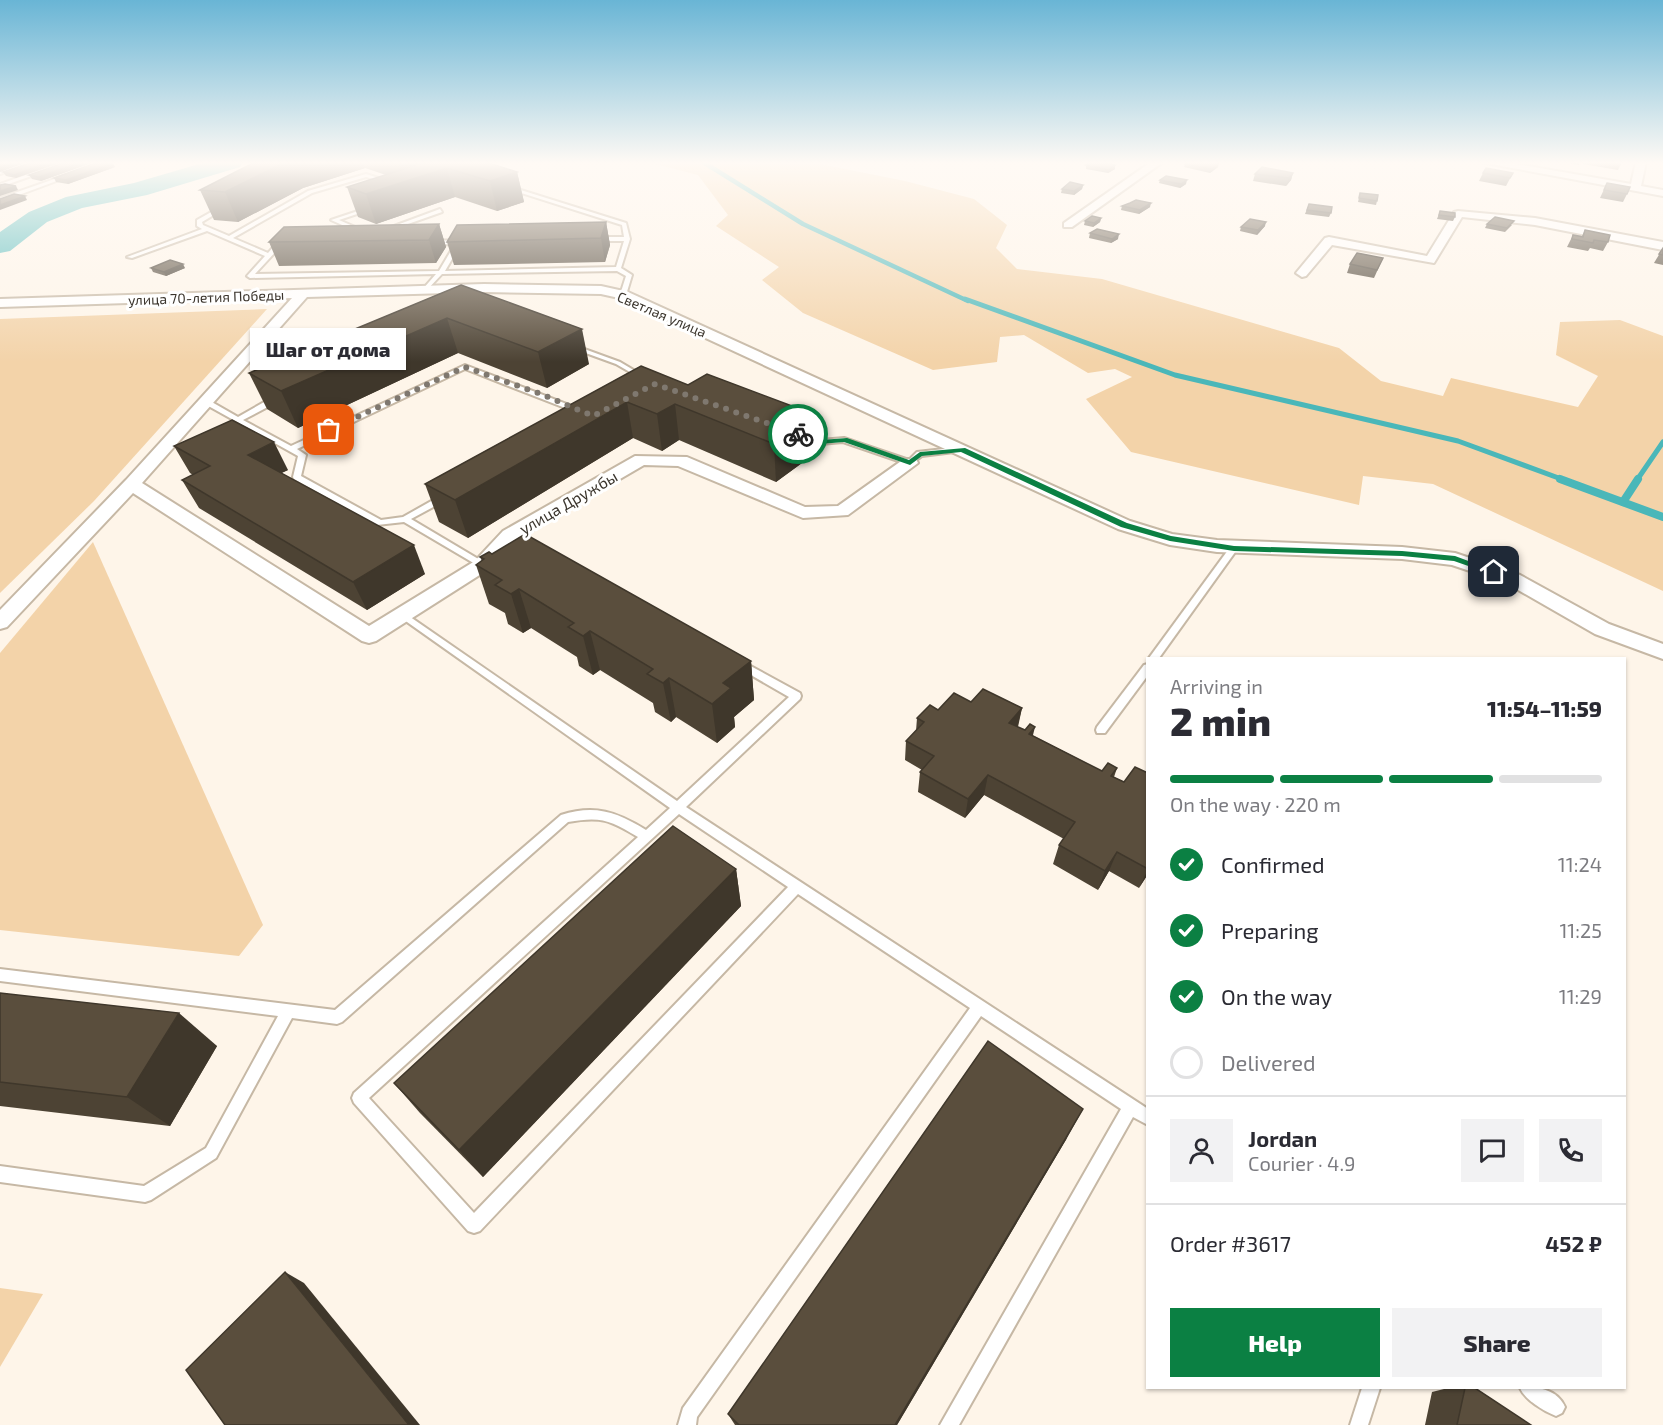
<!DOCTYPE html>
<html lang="en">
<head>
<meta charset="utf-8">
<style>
  :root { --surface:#fff; --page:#f2f2f3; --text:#2b2b33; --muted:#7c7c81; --line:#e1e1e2; --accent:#0b8043 }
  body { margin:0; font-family:"Exo 2",sans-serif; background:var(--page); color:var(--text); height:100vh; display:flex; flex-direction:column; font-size:22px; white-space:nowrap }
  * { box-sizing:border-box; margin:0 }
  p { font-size:20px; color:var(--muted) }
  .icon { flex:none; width:33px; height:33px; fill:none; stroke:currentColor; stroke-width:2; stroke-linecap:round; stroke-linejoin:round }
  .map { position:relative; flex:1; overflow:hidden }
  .sheet { position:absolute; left:1146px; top:657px; width:480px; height:732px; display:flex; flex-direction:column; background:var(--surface); border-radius:0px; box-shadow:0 2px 4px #0004 }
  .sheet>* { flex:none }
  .pin { position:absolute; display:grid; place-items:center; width:51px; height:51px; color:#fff; margin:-26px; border-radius:12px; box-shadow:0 3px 9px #0006 }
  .courier { position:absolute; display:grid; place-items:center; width:60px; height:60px; margin:-30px; border:4px solid #0b8043; border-radius:50%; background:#fff; color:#222; box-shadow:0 2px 8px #0007 }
  .bubble { position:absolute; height:42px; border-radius:0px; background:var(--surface); box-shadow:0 2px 4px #0004; font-size:20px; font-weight:800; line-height:42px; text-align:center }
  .head em { font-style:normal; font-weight:800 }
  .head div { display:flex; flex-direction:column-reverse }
  .head { display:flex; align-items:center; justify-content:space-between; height:102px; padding:0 24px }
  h1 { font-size:39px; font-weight:800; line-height:45px }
  .bar { display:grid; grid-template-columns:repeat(4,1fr); gap:9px 6px; align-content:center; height:72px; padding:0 24px }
  .bar i { height:8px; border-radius:4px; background:var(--line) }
  .bar .current { background:var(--accent) }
  .bar p { grid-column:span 4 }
  .line { display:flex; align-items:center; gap:15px; padding:0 24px; border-top:2px solid var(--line) }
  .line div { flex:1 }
  .round { display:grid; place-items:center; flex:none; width:63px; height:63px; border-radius:0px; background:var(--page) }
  ol { padding:0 24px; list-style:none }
  li { display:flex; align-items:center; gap:18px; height:66px }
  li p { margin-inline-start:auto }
  li .icon { padding:6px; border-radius:50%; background:var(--accent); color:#fff; stroke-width:4 }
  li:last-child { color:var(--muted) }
  li i { width:33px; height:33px; border:3px solid var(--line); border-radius:50% }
  .button { display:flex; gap:12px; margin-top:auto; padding:12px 24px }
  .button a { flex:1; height:69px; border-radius:0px; background:var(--accent); color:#fff; font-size:24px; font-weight:800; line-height:69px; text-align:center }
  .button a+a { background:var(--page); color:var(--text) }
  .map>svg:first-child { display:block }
  .green { fill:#f3d3a9 }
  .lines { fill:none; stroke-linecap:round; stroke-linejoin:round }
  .stream-far2 { stroke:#4ab7b9; stroke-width:4.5 }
  .stream-far1 { stroke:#4ab7b9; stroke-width:5 }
  .stream { stroke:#4ab7b9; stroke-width:8 }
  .river { fill:#4ab7b9; fill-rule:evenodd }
  .service-casing { stroke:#c6b8a5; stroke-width:4 }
  .minor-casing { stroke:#c6b8a5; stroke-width:4 }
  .service { fill:#fff; fill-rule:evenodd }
  .minor { fill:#fff; fill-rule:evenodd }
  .wall { fill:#4d4334 }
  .shaded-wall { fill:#3f372b }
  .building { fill:#5a4e3d; stroke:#3f372b; stroke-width:1.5 }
  .route { fill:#0b8043 }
  .done { stroke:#7f786f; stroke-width:6; stroke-dasharray:0 10.8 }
  .labels { text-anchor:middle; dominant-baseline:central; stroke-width:6; stroke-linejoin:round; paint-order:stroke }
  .far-street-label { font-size:14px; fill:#3b352d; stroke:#fff }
  .street-label { font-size:16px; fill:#3b352d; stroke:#fff }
</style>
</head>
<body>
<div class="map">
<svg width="1663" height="1425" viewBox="0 0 1663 1425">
  <rect width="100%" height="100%" fill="#fef5e9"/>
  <g class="green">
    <path d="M648,162H810L905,181L974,199L1007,225L996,248L1017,269L1102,279L1339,348L1381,381L1443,396L1451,378L1578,407L1598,376L1556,355L1560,322L1620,320L1663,336V591L1433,484L1363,476L1359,505L1131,452L1086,399L1132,377L1115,369L1088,373L1024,335L1000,337L997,362L933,370L803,313L762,280L779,267L716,226L728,215L698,175Z"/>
    <path d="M267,309L94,501L0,593V319Z"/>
    <path d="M93,542L263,925L239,956L0,930V653Z"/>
    <path d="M0,1288L43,1294L0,1367Z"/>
  </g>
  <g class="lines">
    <path class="stream-far2" d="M703,162L803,224L968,301"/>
    <g class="stream-far1">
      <path d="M965,299L1175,375L1458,441L1564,480"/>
      <path d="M1637,480L1663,442"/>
    </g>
    <g class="stream">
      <path d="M1560,479L1663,517"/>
      <path d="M1623,502L1638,479"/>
    </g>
    <path class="river" d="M206,162H243L240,167L147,195L82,208L47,222L10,251L0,253V232L29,212L66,197L134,183Z"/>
    <g class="service-casing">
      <g id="service">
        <path d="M27,162H35L0,174V171Z"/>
        <path d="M63,162H71L0,187V184Z"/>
        <path d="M366,174L391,182L389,183L366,177L312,193L233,238L268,253L275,245L283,244L286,246L279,248L255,274L439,271L455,244L431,245L428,243L431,241L459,240L462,242L445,271L616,267L624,241H595L592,239L595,237H624L622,225L506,188L508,186L626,223L630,239L621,268L632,275L626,295L623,297L620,295L626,276L617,271L442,274L425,292L422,290L436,274L250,278L247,276L265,256L207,231L132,258L127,257L202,229L197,226V220L222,206L227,207L202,222L203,225L229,236L308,191Z"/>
        <path d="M66,175L70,176L0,202V198Z"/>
        <path d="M367,208L372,209L339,220L362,230V232H358L331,220Z"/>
        <path d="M440,209L442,212L391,230L386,229Z"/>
        <path d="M572,346H576L620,362L647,378L642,379L616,364L572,348Z"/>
        <path d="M465,365L585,411L578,413L465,369L297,449L306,455L301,476L381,520L403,517L442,495H448V499L411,519L485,563L486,565L482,568L404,522L377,525L294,479L293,477L298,456L203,403L210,401L238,417L273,397H279V401L243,420L291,446Z"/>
        <path d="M801,434H807L821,440L844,438L909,460L917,452L962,447L966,449L962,451L922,456L910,465L843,442L820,444L801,438Z"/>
        <path d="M1234,545L1238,548L1159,658H1149L1231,546Z"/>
        <path d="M403,612L677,801L789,697L737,667L736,665L737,663H745L800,693L801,696L800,699L686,807L1148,1109V1125L1133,1117L959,1425H940L1121,1109L981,1016L697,1417L696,1425H678L683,1408L970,1008L798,894L480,1231L474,1233L468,1231L354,1103L352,1098L354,1093L638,837C610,820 601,816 568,822L342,1022L337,1024L292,1018L216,1158L151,1200L145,1202L0,1182V1166L144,1186L206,1148L278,1016L0,981V969L335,1010L561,815C595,804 617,812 646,830L670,808L400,617L398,615L400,613ZM679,814L788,887L474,1213L369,1098Z"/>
        <path d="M1148,664V675L1105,733H1097L1096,730L1097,727L1144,665Z"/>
        <path d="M1362,1388H1380L1368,1425H1350Z"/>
        <path d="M1520,1388C1537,1386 1557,1389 1565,1407L1562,1413L1556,1416C1544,1411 1525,1400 1520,1388Z"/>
      </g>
    </g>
    <g class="minor-casing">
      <g id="minor">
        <path d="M1151,162H1163L1072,227H1064V223Z"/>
        <path d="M1480,162H1505L1631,184L1636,162H1646L1641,186L1663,190V196Z"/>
        <path d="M1458,211L1535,218L1663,242V250L1535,225L1462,217L1434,263L1332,245L1306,276L1302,277L1296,273L1325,238L1329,237L1427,256L1454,212Z"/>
        <path d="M484,284L601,286L628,292L1130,521L1172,534L1217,540L1402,547L1455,553L1520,575L1609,624L1663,644V659L1595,634L1506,583L1452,565L1402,559L1217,552L1170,545L1118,529L619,298L601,294L484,292L307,297L142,483L369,626L475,561L503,531L635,456L687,457L805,507L838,506L904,459H916L918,463L848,515L803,518L678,466L644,465L517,539L489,569L376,641L369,643L362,641L133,493L7,627L0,629V610L126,480L292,298L0,307V299Z"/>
      </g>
    </g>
    <use href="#service" class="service"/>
    <use href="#minor" class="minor"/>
  </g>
  <g class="wall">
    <path d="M33,162L16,178L6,176L3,172Z"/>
    <path d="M66,162H94L41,181L32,179L29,175Z"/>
    <path d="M255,162H486L517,172L524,202L497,211L455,197L376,224L358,217L347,187L386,175L365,168L303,188L238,222L214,220L200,190Z"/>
    <path d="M1562,162H1580L1579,165Z"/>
    <path d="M1584,162H1622L1618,170L1583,164Z"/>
    <path d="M1107,163L1115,169L1108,173L1086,169V165Z"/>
    <path d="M1185,164L1218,167L1210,173L1184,167Z"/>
    <path d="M115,167L68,184L56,182L54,178Z"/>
    <path d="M1293,173L1291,180L1286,186L1253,181L1255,174Z"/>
    <path d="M1483,173H1513L1506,186L1479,181Z"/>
    <path d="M1160,180L1186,184L1180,188L1159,183Z"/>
    <path d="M1607,183L1627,194L1623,202L1600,198Z"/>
    <path d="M1083,185L1082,189L1074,195L1061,193L1062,189Z"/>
    <path d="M1360,193L1377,201L1376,205L1358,202Z"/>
    <path d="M1309,204L1331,213L1329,217L1305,214Z"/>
    <path d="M1122,206L1150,207L1139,214L1121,210Z"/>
    <path d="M1440,211L1455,217L1453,221L1437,219Z"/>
    <path d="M1101,218L1100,222L1093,227L1084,225L1085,221Z"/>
    <path d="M606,222L610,245L605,262L454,265L447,242Z"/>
    <path d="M439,224L446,247L436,263L279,266L269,242Z"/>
    <path d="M1487,224L1512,225L1505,232L1485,228Z"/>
    <path d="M1265,226L1257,235L1240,231L1241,227Z"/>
    <path d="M1585,230L1608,242L1603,251L1590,248L1588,251L1567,247L1573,235L1582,236Z"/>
    <path d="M1090,233L1118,239L1111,243L1089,238Z"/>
    <path d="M1663,248V265L1654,263Z"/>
    <path d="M1383,258L1374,278L1347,273L1350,264Z"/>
    <path d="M151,268H185L166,276L153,272Z"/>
    <path d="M461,285L589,364L547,388L458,353L298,428L267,409L249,373Z"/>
    <path d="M641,366L817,452L776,482L679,440L662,451L633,438L468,538L439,522L425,484Z"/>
    <path d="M174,446L288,470L281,473L425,574L367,610L199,508L182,480L193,475L190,473Z"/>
    <path d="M480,557L751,661L754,700L734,717L735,727L717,743L676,717L671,722L655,712L653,703L600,670L593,675L579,666L577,657L531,628L523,633L508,624L505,613L489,604L476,565L482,561Z"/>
    <path d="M971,702L1022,708L1018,727L1032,735L1102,771L1117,768L1114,777L1124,782L1148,773V874L1139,888L1109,871L1098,890L1053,864L1059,845L1064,839L984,795L965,818L918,792L920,772L922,770L905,760L906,741L916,731L917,718L938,710Z"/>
    <path d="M736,869L741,906L483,1177L420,1113L394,1083Z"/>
    <path d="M0,993L217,1046L170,1126L0,1106Z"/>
    <path d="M1067,1138L897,1425H735L728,1414Z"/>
    <path d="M1448,1388H1475L1531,1425H1425L1432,1392Z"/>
  </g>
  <g class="shaded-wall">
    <path d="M14,162H28L0,172V167Z"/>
    <path d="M50,162H63L16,178L14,175Z"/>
    <path d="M82,162H94L41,181L39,177Z"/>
    <path d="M285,162H363L365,168L303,188L238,222L225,192Z"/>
    <path d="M398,162H428L403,181Z"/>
    <path d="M113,163L115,167L68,184L66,180Z"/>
    <path d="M1219,163L1218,167L1210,173L1212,169Z"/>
    <path d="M1115,165V169L1108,173L1109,170Z"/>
    <path d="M447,168L455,197L376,224L366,194Z"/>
    <path d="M517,172L524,202L497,211L490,181Z"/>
    <path d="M1293,173L1291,180L1286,186L1289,178Z"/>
    <path d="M1187,180L1186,184L1180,188L1181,184Z"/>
    <path d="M1083,185L1082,189L1074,195V191Z"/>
    <path d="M16,186L18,190L0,196V191Z"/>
    <path d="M25,196L27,200L0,210V205Z"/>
    <path d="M1151,203L1150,207L1139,214L1140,210Z"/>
    <path d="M1101,218L1100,222L1093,227L1094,223Z"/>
    <path d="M606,222L610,245L605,262L601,238Z"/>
    <path d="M1266,222L1265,226L1257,235L1258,230Z"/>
    <path d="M439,224L446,247L436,263L429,240Z"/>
    <path d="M1119,234L1118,239L1111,243L1112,239Z"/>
    <path d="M183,264L185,268L166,276L164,272Z"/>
    <path d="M447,318L458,353L298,428L281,391Z"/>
    <path d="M582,329L589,364L547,388L538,352Z"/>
    <path d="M627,402L633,438L468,538L455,500Z"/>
    <path d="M675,404L679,440L662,451L657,414Z"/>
    <path d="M816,415L817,452L776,482L774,444Z"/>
    <path d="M274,442L288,470L263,482L248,455Z"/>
    <path d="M414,545L425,574L367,610L353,582Z"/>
    <path d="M519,589L531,628L523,633L511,594Z"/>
    <path d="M590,631L600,670L593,675L583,636Z"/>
    <path d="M751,661L754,700L734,717L735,727L717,743L712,704L723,683Z"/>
    <path d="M669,678L676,717L671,722L663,683Z"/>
    <path d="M1022,708L1017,728L1009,723Z"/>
    <path d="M1035,727L1030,747L1029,734Z"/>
    <path d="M988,775L984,795L965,818L968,799Z"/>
    <path d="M1117,852L1109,871L1098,890L1105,871Z"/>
    <path d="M736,869L741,906L483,1177L459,1150Z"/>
    <path d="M1148,869V874L1139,888Z"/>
    <path d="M179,1013L217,1046L170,1126L127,1097Z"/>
    <path d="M1083,1109L1067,1138L897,1425H895Z"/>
    <path d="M285,1272L304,1283L420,1425H409Z"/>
  </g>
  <g class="building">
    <path d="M0,162H14L0,167Z"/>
    <path d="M33,162H50L14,175L3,172Z"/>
    <path d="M66,162H82L39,177L29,175Z"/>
    <path d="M98,162L113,163L66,180L54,178Z"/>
    <path d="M255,162H285L225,192L200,190Z"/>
    <path d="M426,162H486L517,172L490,181L447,168L366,194L347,187Z"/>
    <path d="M1091,162H1104L1115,165L1109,170L1086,165Z"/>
    <path d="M1186,162H1214L1219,163L1212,169L1185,164Z"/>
    <path d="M1262,167L1293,173L1289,178L1255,174Z"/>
    <path d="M1486,168L1513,173L1510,178L1483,173Z"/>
    <path d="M1166,176L1187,180L1181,184L1160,180Z"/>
    <path d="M1070,182L1083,185L1074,191L1062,189Z"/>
    <path d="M1607,183L1630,187L1627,194L1604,190Z"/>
    <path d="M5,184L16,186L0,191V185Z"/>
    <path d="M1360,193L1378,195L1377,201L1359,198Z"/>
    <path d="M14,194L25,196L0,205V199Z"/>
    <path d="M1136,200L1151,203L1140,210L1122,206L1130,203Z"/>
    <path d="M1309,204L1332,207L1331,213L1307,210Z"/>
    <path d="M1440,211L1455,213V217L1439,215Z"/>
    <path d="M1092,216L1101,218L1094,223L1085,221Z"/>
    <path d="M1495,217L1514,221L1507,228L1487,224Z"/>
    <path d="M1250,219L1266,222L1258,230L1241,227Z"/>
    <path d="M606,222L601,238L447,242L457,225Z"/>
    <path d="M439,224L429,240L269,242L284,227Z"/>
    <path d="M1097,229L1119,234L1112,239L1090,233Z"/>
    <path d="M1585,230L1610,235L1608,242L1594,240L1593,243L1572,239L1573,235L1583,237Z"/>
    <path d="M1663,248V255L1659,254Z"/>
    <path d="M1357,253L1383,258L1377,270L1350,264Z"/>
    <path d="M170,260L183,264L164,272L151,268Z"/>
    <path d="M461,285L582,329L538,352L447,318L281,391L249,373Z"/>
    <path d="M641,366L688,385L707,374L816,415L774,444L675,404L657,414L627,402L455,500L425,484Z"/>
    <path d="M232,420L274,442L248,455L414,545L353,582L182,480L210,466L174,446Z"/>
    <path d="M525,534L751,661L723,683L731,688L712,704L669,678L663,683L647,674L653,669L590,631L583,636L568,627L574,623L519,589L511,594L495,585L502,580L476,565L484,559L480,557L489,552L492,554Z"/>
    <path d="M983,689L1022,708L1009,723L1025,730L1030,724L1035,727L1029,734L1102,771L1108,763L1117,768L1111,776L1124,782L1135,767L1148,773V869L1117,852L1105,871L1059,845L1075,822L988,775L968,799L920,772L934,756L906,741L924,722L917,718L930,705L938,710L954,693L971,702Z"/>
    <path d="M673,826L736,869L459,1150L394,1083Z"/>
    <path d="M0,993L179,1013L127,1097L0,1082Z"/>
    <path d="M988,1041L1083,1109L895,1425H739L728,1414Z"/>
    <path d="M285,1272L409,1425H225L186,1370Z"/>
    <path d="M1465,1388H1475L1531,1425H1457Z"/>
  </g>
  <linearGradient id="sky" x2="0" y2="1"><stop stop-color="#69b5d5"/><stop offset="0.45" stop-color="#fffaf5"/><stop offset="1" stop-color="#fffaf5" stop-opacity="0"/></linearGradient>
  <rect width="1663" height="362" fill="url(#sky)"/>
  <path class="route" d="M798,432L821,440L847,438L909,460L920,452L965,448L1127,523L1171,536L1234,546L1402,551L1455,556L1498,572L1494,575L1454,561L1402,556L1234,551L1170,541L1121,527L961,452L922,456L910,465L844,442L820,444L795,435Z"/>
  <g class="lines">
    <path class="done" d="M329,430L465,367L541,394L593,416L655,384L798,434"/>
  </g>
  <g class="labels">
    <g class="far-street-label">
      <text transform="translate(206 297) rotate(-2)">улица 70-летия Победы</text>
      <text transform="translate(662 314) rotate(23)">Светлая улица</text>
    </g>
    <g class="street-label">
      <text transform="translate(568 502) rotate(-30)">улица Дружбы</text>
    </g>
  </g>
</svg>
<div class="pin" style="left:329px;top:430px;background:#ea580c"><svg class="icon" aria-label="bag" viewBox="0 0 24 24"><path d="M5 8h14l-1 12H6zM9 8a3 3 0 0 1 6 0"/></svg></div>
<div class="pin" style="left:1494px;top:572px;background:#1f2937"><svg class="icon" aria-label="home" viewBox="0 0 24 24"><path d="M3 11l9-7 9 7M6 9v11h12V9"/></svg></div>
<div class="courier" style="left:798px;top:434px"><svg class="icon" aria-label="bike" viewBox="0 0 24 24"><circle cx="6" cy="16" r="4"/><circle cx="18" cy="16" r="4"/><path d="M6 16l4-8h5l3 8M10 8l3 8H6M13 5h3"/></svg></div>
<div class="bubble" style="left:250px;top:328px;width:156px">Шаг от дома</div>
<section class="sheet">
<div class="head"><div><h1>2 min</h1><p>Arriving in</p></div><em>11:54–11:59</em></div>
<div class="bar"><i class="current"></i><i class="current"></i><i class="current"></i><i></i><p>On the way · 220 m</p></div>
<ol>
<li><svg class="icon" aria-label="check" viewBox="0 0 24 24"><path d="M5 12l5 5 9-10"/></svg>Confirmed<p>11:24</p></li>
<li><svg class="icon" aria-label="check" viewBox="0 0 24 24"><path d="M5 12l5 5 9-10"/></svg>Preparing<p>11:25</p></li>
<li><svg class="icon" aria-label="check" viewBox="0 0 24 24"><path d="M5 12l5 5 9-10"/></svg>On the way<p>11:29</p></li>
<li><i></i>Delivered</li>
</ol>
<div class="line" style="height:108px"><a class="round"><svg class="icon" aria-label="person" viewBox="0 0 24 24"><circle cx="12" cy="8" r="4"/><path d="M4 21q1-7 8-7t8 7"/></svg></a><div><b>Jordan</b><p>Courier · 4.9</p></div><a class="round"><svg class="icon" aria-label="chat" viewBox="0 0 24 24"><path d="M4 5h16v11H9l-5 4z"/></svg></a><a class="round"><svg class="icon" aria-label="phone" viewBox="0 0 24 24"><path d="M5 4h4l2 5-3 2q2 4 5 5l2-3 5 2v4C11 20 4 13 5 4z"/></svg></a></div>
<div class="line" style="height:78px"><div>Order #3617</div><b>452 ₽</b></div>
<div class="button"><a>Help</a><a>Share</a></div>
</section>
</div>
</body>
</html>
